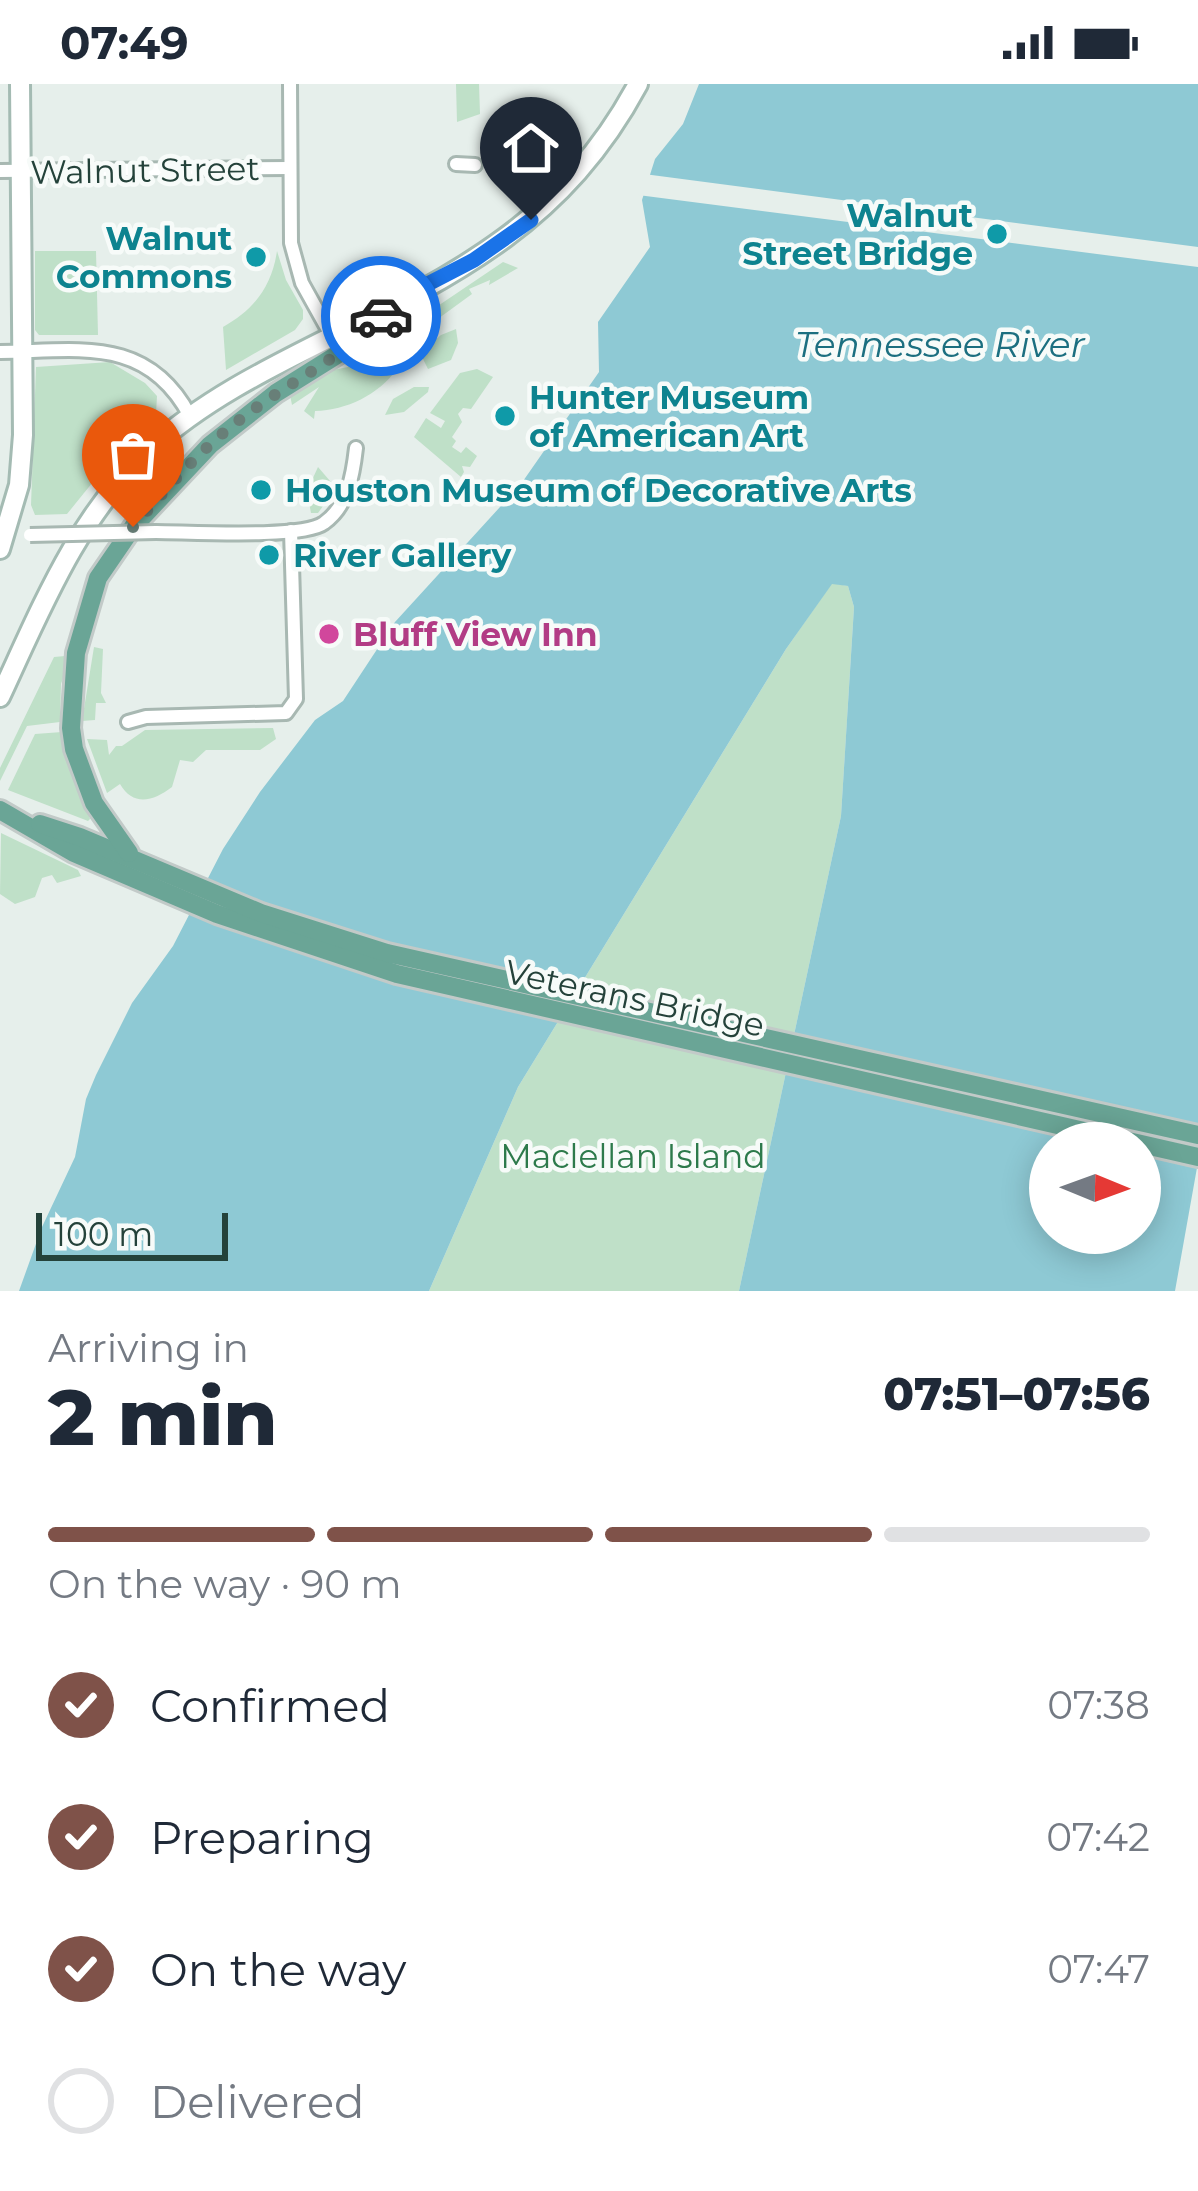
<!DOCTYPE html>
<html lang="en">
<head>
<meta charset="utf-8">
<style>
  :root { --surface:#fff; --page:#f6f6f7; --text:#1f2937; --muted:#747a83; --line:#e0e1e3; --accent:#7f5249 }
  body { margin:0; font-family:Montserrat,sans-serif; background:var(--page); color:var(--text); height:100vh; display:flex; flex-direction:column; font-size:45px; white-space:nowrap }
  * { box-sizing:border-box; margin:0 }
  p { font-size:39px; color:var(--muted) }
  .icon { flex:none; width:66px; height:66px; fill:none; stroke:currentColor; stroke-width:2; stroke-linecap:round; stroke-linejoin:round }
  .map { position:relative; height:1207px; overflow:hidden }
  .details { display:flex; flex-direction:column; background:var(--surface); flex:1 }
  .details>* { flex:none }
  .needle { width:78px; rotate:91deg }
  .tools { position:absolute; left:1029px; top:1038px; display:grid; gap:24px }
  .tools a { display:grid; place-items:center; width:132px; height:132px; border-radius:50%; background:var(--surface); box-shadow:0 6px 30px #0003; font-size:60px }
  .scale { position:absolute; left:36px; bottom:30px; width:192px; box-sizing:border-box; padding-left:12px; border:6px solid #24423a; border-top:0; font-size:33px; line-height:42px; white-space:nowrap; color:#24423a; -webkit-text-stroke:9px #f7fbf9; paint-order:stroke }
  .pin { position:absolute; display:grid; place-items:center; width:102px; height:102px; color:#fff; margin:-123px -51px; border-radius:50% 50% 50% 0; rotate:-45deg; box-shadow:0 0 12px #0007 }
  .pin .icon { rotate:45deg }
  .courier { position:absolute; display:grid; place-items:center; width:120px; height:120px; margin:-60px; border:9px solid #1a73e8; border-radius:50%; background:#fff; color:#222; box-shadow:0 3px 15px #0007 }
  .head em { font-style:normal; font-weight:800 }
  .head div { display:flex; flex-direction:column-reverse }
  .head { display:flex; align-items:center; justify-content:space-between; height:204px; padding:0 48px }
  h1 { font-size:78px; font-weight:800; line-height:90px }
  .bar { display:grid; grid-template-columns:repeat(4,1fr); gap:18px 12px; align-content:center; height:144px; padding:0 48px }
  .bar i { height:15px; border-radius:9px; background:var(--line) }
  .bar .on { background:var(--accent) }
  .bar p { grid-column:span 4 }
  ol { padding:0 48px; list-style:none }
  li { display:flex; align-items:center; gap:36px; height:132px }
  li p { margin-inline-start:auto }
  li .icon { padding:12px; border-radius:50%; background:var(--accent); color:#fff; stroke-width:4 }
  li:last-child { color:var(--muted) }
  li i { width:66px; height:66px; border:6px solid var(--line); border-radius:50% }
  .status { display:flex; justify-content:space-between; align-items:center; height:84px; padding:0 60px; background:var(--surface); direction:ltr }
  .status svg { height:33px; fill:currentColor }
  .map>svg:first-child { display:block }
  .green { fill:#bfe0c8 }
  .water { fill:#8ec9d4; fill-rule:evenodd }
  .pier { fill:#e6efeb }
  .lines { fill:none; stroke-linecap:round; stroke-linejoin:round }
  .street-casing { stroke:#a8b8b2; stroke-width:18 }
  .secondary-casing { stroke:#a4bbb3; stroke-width:24 }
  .primary-casing { stroke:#c2cac8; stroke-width:24 }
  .street { stroke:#fff; stroke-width:12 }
  .secondary { stroke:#fff; stroke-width:18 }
  .primary { stroke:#6aa596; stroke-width:18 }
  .street-bridge-casing { stroke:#a8b8b2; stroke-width:18; stroke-linecap:butt }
  .street-bridge { stroke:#fff; stroke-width:12 }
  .done { stroke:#687f78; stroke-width:12; stroke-dasharray:0 21.6 }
  .route { stroke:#1a73e8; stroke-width:15 }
  .culture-dot { fill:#0f9aa8; stroke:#f7fbf9; stroke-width:4.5 }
  .hotel-dot { fill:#d1479c; stroke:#f7fbf9; stroke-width:4.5 }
  .labels { text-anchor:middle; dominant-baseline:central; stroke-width:9; stroke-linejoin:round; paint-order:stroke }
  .street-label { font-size:33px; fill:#24423a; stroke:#f7fbf9 }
  .culture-label { font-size:33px; font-weight:bold; fill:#0d838f; stroke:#f7fbf9; text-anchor:start }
  .hotel-label { font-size:33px; font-weight:bold; fill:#b23c85; stroke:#f7fbf9; text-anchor:start }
  .park-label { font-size:33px; fill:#2d7a4b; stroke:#f7fbf9 }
  .water-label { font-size:36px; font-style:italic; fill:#1c6f80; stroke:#f7fbf9 }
</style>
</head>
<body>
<div class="status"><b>07:49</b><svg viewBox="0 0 49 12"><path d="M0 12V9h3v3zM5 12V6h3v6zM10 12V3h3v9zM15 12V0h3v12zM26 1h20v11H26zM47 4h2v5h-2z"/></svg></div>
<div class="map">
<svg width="1198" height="1207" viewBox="0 0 1198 1207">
  <rect width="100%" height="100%" fill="#e6efeb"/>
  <g class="green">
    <path d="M456,0H479L480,30L457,38Z"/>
    <path d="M96,167L98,251H39L35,246V167Z"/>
    <path d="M277,167L286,196L303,226V235L295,246L226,286L223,243C254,226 272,202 277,167Z"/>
    <path d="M503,178L518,184L489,201L490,196L469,205L472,210L424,245L404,268L408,273L402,280L374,265Z"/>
    <path d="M456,245L458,259L451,276L428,285L420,269L441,251Z"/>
    <path d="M365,269L397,285C378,311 347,326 315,327L314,335L304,327L319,303L292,321L290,311L317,289L348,283Z"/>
    <path d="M110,278L145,299L157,312L156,330L118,367L67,430L35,431L31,421L36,283Z"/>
    <path d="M477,285L493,293L471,325L463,324L458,330L462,338L452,353L456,357L452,363L461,369L466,363L477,372L470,383L462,382L464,388L461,393L414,353L426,334L441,344L445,337L430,329L460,289Z"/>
    <path d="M414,303H429L428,308L404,328L385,331L393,315Z"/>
    <path d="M318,383L336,404L318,429H311L307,407Z"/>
    <path d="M832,499L848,502L854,523L841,732L739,1207H429L518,1003L786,565Z"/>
    <path d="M94,563L103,565L101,609L106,619H96L95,636L82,637Z"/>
    <path d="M65,572L68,579L61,600L60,638L27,642L0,697V684L54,573Z"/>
    <path d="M273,644L276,655L260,666H206L193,678L180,676L172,703C154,717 133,723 120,700L107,709L87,655L107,656L109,671L116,662H122L145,646Z"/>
    <path d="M62,648L90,735L88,737L8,706L35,650Z"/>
    <path d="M1,749L78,786L81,792L57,799L52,791L42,794L35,813L15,820L0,810Z"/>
  </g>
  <path class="water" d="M699,0H1198V1078L1175,1207H739L841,732L854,523L848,502L832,500L786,565L518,1003L429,1207H19L42,1143L75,1073L86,1015L96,991L132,919L173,862L223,765L260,708L315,636L343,617L395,538L521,400L599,288L598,238L650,163L642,116L655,75L683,40ZM1050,1059H1140V1149H1050Z"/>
  <path class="pier" d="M644,90L1198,163V183L638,111Z"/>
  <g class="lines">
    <g class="street-casing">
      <g id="street">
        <path d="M290,0L291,159L302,199L332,253"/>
        <path d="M456,80L475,81"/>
        <path d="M0,87L290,84"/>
        <path d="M0,268C79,267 147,251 190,332"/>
        <path d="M156,448C188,448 303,455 324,439C348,422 353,391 356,364"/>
        <path d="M128,638L146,633L286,629L296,615L291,447"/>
      </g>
    </g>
    <g class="secondary-casing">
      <g id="secondary">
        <path d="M0,465L19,401L23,351L20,0"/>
        <path d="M0,613C41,525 77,433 150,365C201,318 265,286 327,255C460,189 565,136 638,0"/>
      </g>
    </g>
    <g class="primary-casing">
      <g id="primary">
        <path d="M0,726L74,769L217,830L397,890L1198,1073"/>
        <path d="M40,740L80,753L261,829L387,869L1198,1051"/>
        <path d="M129,769L94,719L74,665L71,644L76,569L98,494L133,443L210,361L276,309L356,259L393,218"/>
      </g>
    </g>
    <use href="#street" class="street"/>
    <use href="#secondary" class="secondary"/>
    <use href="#primary" class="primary"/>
    <g class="street-bridge-casing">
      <path id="street-bridge" d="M30,451L156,448"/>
    </g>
    <use href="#street-bridge" class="street-bridge"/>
  </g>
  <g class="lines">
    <path class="done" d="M133,443C168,403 203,362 246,331C291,297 344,273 381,232"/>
    <path class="route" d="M381,232L393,218L474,176L531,136"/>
  </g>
  <g class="culture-dot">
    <circle cx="997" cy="150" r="12"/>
    <circle cx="256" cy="173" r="12"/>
    <circle cx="505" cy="332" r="12"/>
    <circle cx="261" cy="406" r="12"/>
    <circle cx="269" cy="471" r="12"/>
  </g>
  <circle class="hotel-dot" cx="329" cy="550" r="12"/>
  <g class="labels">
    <g class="street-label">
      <text transform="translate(145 86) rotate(-1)">Walnut Street</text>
      <text transform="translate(635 914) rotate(12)">Veterans Bridge</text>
    </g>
    <g class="culture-label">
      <text x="973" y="131" text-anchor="end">Walnut<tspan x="973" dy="38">Street Bridge</tspan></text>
      <text x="232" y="154" text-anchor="end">Walnut<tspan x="232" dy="38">Commons</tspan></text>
      <text x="529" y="313">Hunter Museum<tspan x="529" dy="38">of American Art</tspan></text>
      <text x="285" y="406">Houston Museum of Decorative Arts</text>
      <text x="293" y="471">River Gallery</text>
    </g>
    <g class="hotel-label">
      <text x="353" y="550">Bluff View Inn</text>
    </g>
    <g class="park-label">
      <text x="633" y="1072">Maclellan Island</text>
    </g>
    <g class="water-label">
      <text x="940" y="260">Tennessee River</text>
    </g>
  </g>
</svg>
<div class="tools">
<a><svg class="needle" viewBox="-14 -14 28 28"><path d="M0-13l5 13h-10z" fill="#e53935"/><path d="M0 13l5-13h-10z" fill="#747a83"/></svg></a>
</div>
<div class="scale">100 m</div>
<div class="pin" style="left:133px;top:443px;background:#ea580c"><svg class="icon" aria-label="bag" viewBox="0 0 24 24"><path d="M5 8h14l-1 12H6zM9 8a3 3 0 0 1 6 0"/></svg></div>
<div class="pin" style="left:531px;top:136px;background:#1f2937"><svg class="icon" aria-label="home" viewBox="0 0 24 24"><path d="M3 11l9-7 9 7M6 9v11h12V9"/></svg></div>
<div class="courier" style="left:381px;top:232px"><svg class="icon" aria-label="car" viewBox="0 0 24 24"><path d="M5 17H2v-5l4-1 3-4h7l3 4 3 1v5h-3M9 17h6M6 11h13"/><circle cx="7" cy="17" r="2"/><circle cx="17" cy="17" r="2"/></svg></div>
</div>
<section class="details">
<div class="head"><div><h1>2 min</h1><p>Arriving in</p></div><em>07:51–07:56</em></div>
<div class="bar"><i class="on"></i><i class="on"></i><i class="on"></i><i></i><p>On the way · 90 m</p></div>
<ol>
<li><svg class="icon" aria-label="check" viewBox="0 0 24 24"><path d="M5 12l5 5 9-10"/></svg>Confirmed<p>07:38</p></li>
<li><svg class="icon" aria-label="check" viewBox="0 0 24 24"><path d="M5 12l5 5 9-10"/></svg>Preparing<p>07:42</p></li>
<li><svg class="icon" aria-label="check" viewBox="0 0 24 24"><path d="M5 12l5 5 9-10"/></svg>On the way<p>07:47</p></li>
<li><i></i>Delivered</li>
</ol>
</section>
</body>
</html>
